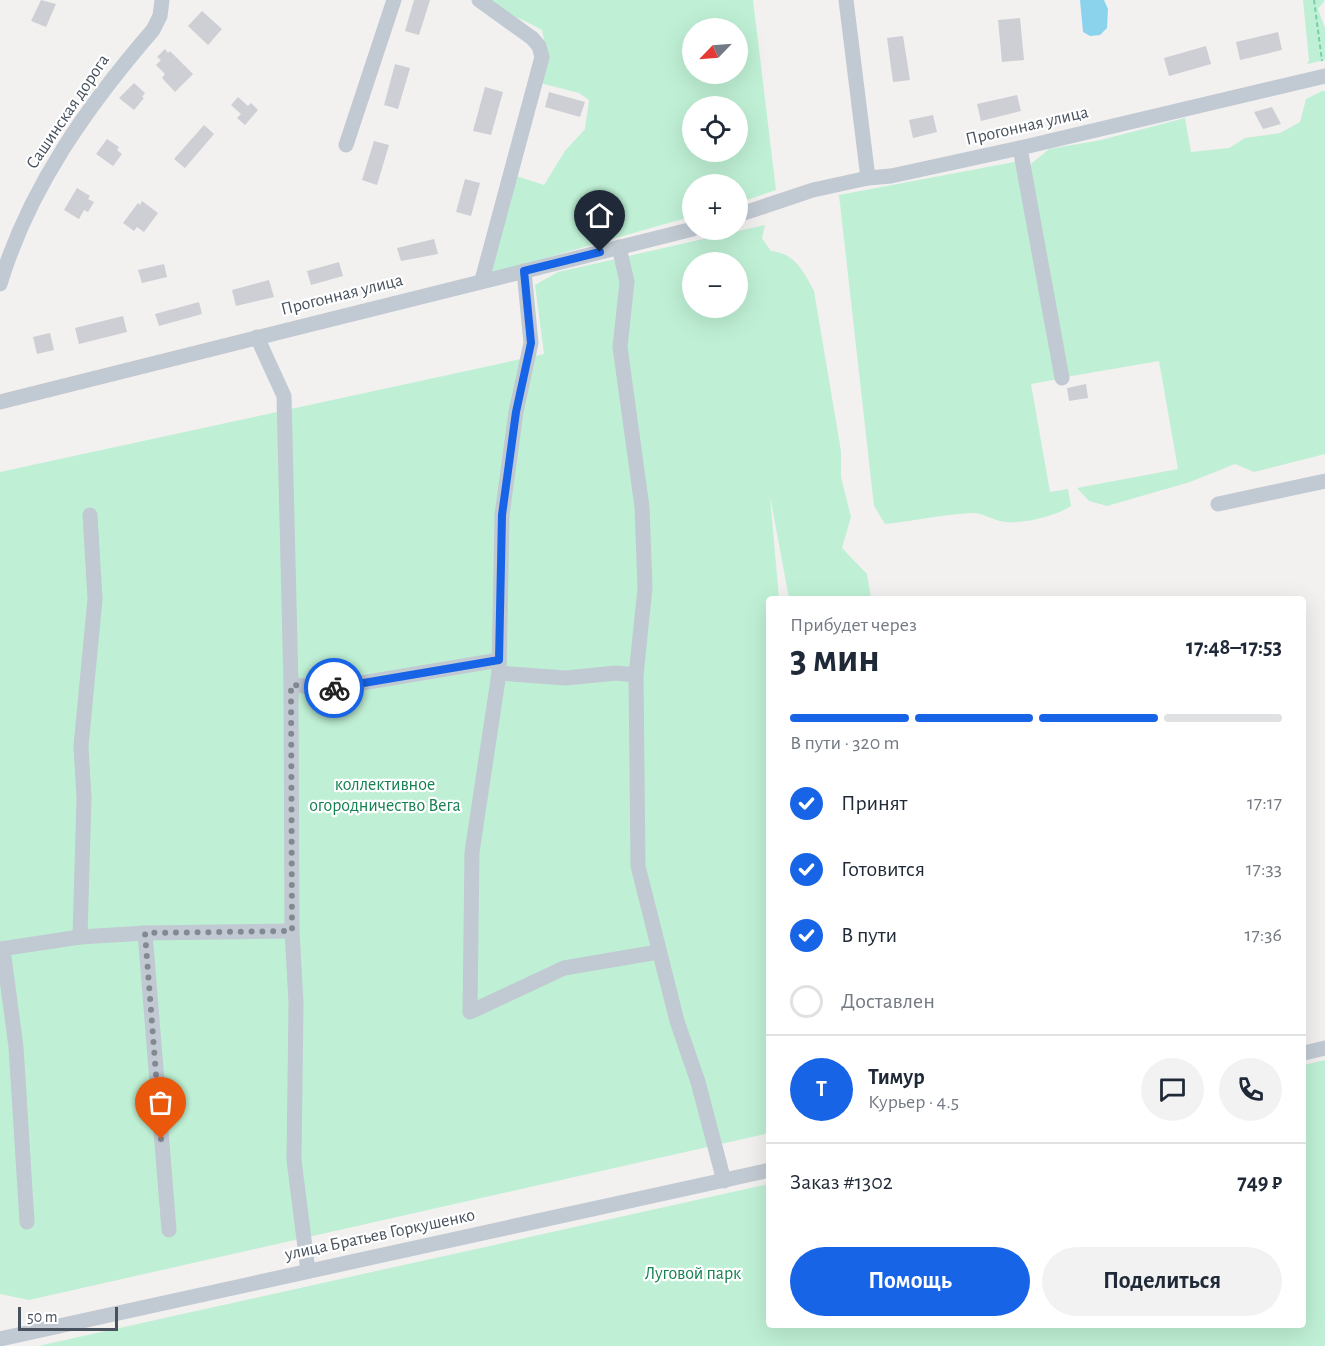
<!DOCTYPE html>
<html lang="ru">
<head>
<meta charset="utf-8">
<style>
  :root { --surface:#fff; --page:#f2f2f3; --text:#1f2937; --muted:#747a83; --line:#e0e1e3; --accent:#1765e6 }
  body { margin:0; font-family:"Alegreya Sans",sans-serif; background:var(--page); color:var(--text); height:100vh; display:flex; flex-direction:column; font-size:22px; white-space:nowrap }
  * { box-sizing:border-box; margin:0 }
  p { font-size:20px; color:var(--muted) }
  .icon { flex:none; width:33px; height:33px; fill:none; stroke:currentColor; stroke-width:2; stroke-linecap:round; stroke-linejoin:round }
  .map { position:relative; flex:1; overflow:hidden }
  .sheet { position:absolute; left:766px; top:596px; width:540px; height:732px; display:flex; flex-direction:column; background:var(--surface); border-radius:6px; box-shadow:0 6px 24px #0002 }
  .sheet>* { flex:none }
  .needle { width:39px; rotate:245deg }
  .controls { position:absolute; left:682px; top:18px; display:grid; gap:12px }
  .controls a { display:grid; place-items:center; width:66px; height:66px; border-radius:50%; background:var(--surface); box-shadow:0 6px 24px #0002; font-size:30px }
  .scale { position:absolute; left:18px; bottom:15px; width:100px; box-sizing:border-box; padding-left:6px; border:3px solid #48525e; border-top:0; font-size:16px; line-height:21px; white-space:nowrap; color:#48525e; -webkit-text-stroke:4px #fff; paint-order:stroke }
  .pin { position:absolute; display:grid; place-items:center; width:51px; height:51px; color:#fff; margin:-62px -26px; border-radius:50% 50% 50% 0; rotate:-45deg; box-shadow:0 0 6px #0007 }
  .pin .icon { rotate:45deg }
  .courier { position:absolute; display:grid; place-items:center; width:60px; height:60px; margin:-30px; border:4px solid #1765e6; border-radius:50%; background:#fff; color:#222; box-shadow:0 2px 8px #0007 }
  .headline em { font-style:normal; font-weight:700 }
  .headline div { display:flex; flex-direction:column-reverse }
  .headline { display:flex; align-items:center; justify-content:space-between; height:102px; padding:0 24px }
  h1 { font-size:39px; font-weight:700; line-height:45px }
  .bar { display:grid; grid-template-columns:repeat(4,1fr); gap:9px 6px; align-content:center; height:72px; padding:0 24px }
  .bar i { height:8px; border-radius:4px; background:var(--line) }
  .bar .current { background:var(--accent) }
  .bar p { grid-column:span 4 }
  .line { display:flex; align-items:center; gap:15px; padding:0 24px; border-top:2px solid var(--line) }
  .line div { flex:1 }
  .round { display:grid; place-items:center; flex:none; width:63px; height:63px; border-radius:32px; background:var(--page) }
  ol { padding:0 24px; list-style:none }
  li { display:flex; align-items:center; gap:18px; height:66px }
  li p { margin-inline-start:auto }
  li .icon { padding:6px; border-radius:50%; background:var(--accent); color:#fff; stroke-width:4 }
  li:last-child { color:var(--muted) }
  li i { width:33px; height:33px; border:3px solid var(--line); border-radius:50% }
  .cta { display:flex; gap:12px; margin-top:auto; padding:12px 24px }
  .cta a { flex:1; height:69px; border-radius:36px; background:var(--accent); color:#fff; font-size:24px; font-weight:700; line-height:69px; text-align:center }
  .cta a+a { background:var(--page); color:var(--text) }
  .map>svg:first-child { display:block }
  .green { fill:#bff0d5; fill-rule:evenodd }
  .water { fill:#8bd3ed }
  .building { fill:#cdcfd5 }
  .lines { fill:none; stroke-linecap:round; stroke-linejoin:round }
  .path { stroke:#76cfa8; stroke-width:2; stroke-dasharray:4.5 3; stroke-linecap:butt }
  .minor { stroke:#c1c9d2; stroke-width:15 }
  .done { stroke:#848991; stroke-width:6; stroke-dasharray:0 10.8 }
  .route { stroke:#1765e6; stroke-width:8 }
  .labels { text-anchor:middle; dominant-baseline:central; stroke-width:4.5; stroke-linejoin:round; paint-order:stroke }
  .street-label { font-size:18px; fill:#48525e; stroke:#fff }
  .park-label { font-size:18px; fill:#168152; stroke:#fff }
</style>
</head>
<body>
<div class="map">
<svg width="1325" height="1346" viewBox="0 0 1325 1346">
  <rect width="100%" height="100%" fill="#f3f0f0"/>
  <g class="green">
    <path d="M486,0H753L776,190L738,203V184H693V216L490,274L516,176L544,185L565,151L585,129L589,100L579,93L540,83L546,49L542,30C523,19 503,13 486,0ZM693,28H738V74H693ZM693,106H738V152H693Z"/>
    <path d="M1303,0H1325L1318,9L1325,28V60L1307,64L1309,60Z"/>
    <path d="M1322,91H1325V454L1254,472L1235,464L1190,482L1107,506L1089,501L1077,488L1178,469L1159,361L1066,377L1029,175L1031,164L1049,149L1101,140L1185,118L1191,152L1229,148L1245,138L1280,133L1300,122L1306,99Z"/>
    <path d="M1019,161L1059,379L1031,384L1050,492L1068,489L1071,506C1057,516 1017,526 1000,521C991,519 982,513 973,513C944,514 914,521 885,524L874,506L839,195Z"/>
    <path d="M765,225L762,238L771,251C795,253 804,272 814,291L841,451V477L851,517L842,548L867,574L871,598H789L770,496L779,598H770L769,1133L29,1300L0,1294V472L544,354L535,285L558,272ZM693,262H738V308H693Z"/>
    <path d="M1325,1060V1346H38L769,1184L770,1324H1304V1065Z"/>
  </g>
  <path class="water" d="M1080,0H1104L1108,9L1107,28L1100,35L1090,36L1083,32Z"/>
  <g class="building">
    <path d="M41,0L56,4L46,27L31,21Z"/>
    <path d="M414,0H430L419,35L405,31Z"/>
    <path d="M202,11L222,29L208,45L188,26Z"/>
    <path d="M1020,18L1024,60L1002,62L998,20Z"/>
    <path d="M1278,32L1282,50L1240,60L1236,42Z"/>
    <path d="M903,36L910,80L893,82L887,38Z"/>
    <path d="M1206,46L1211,64L1169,76L1164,58Z"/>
    <path d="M165,49L168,53L170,51L193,74L175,92L162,78L165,74L156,65L161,60L157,57Z"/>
    <path d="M395,64L410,68L398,109L384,105Z"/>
    <path d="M134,83L145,93L142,97L144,98L134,110L119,98Z"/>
    <path d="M485,87L503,92L491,135L473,131Z"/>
    <path d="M549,92L585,102L580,117L545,107Z"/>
    <path d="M1017,95L1021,111L981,121L977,104Z"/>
    <path d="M238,97L248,106L251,103L258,110L245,125L237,118L241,114L231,105Z"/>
    <path d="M1272,107L1281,124L1263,129L1254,112Z"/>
    <path d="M933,115L937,132L913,138L909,120Z"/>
    <path d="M204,125L214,134L185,168L174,159Z"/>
    <path d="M107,139L119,147L117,150L122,154L113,166L96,154Z"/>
    <path d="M374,141L389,145L377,185L362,180Z"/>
    <path d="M465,179L480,183L471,216L456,212Z"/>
    <path d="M77,188L90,196L88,199L94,202L88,212L84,210L79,219L64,210Z"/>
    <path d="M142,201L158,213L144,232L137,227L134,231L123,223L138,203L140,205Z"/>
    <path d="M434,239L438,254L401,261L397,248Z"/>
    <path d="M339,262L343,276L311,285L307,271Z"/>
    <path d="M164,264L167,277L142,283L138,270Z"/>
    <path d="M269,280L274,297L236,306L232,290Z"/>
    <path d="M199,302L202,314L159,326L155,314Z"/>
    <path d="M123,316L127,332L79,344L75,328Z"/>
    <path d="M50,333L54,350L37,354L33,337Z"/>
    <path d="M1086,384L1088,398L1069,401L1067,388Z"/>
  </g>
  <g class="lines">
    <path class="path" d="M1314,0L1322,61"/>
    <g class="minor">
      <path d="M479,0L532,38L539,46L542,57L482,280"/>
      <path d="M846,0L868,178"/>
      <path d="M346,145L394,0"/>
      <path d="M1020,148L1062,378"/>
      <path d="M738,215L813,190L868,178L891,176L1020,148L1325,76"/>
      <path d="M619,247L627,282L620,347L642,507L645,588L636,675L638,866L677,1021L698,1082L724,1181"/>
      <path d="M524,271L531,343L516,412L502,515L499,673L472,852L470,1012L564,968L658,952"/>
      <path d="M0,284C29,188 88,105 153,30L160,16L162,0"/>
      <path d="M257,337L284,396L291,685L292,931L296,1003L294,1160L308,1271"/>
      <path d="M0,402L693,229"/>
      <path d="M1218,504L1325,481"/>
      <path d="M499,673L566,678L616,673L636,675"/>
      <path d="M291,685L332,688L499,660"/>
      <path d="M145,933L169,1230"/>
      <path d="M80,937L84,798L81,746L95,599L90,515"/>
      <path d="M0,949L80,937L145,933L292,931"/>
      <path d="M3,949L16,1047L27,1222"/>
      <path d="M1304,1053L1325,1048"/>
      <path d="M0,1339L770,1170"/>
    </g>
  </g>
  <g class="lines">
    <path class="done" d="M161,1139L145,933L292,931L291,685L334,688"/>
    <path class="route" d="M334,688L499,660L502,515L516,412L531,343L524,271L600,252"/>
  </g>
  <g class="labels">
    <g class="street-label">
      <text transform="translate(68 112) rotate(-56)">Сашинская дорога</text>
      <text transform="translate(1027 126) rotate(-13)">Прогонная улица</text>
      <text transform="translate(342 295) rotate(-14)">Прогонная улица</text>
      <text transform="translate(380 1235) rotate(-12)">улица Братьев Горкушенко</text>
    </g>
    <g class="park-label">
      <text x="385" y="785">коллективное<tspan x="385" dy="21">огородничество Вега</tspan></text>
      <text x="693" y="1274">Луговой парк</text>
    </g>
  </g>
</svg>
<div class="controls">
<a><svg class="needle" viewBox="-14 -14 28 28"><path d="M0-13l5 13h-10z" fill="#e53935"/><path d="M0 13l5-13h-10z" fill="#747a83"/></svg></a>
<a><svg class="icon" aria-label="locate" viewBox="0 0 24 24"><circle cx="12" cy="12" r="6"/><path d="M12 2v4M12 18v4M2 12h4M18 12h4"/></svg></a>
<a>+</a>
<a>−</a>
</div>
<div class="scale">50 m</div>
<div class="pin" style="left:161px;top:1139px;background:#ea580c"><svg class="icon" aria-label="bag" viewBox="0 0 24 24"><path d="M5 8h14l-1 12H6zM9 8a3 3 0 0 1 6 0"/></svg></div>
<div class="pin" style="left:600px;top:252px;background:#1f2937"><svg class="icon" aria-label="home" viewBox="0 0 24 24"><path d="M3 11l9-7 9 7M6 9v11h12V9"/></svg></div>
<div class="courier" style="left:334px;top:688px"><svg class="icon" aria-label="bike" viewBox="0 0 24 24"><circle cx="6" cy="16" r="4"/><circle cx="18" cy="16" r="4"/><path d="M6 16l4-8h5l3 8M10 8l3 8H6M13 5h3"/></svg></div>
<section class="sheet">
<div class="headline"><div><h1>3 мин</h1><p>Прибудет через</p></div><em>17:48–17:53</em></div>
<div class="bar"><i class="current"></i><i class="current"></i><i class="current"></i><i></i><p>В пути · 320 m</p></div>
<ol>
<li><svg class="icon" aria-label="check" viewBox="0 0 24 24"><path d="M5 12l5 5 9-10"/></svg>Принят<p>17:17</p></li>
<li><svg class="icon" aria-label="check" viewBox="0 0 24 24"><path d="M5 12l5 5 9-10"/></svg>Готовится<p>17:33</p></li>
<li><svg class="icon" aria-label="check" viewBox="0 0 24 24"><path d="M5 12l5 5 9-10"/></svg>В пути<p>17:36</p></li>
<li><i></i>Доставлен</li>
</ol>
<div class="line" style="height:108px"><b class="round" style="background:var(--accent);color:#fff">Т</b><div><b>Тимур</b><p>Курьер · 4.5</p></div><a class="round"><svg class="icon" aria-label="chat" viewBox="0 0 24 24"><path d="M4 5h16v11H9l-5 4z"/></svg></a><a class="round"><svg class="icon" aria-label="phone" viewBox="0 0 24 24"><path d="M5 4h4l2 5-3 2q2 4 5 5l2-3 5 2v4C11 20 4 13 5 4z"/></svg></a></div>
<div class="line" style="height:78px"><div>Заказ #1302</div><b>749 ₽</b></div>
<div class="cta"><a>Помощь</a><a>Поделиться</a></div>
</section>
</div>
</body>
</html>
